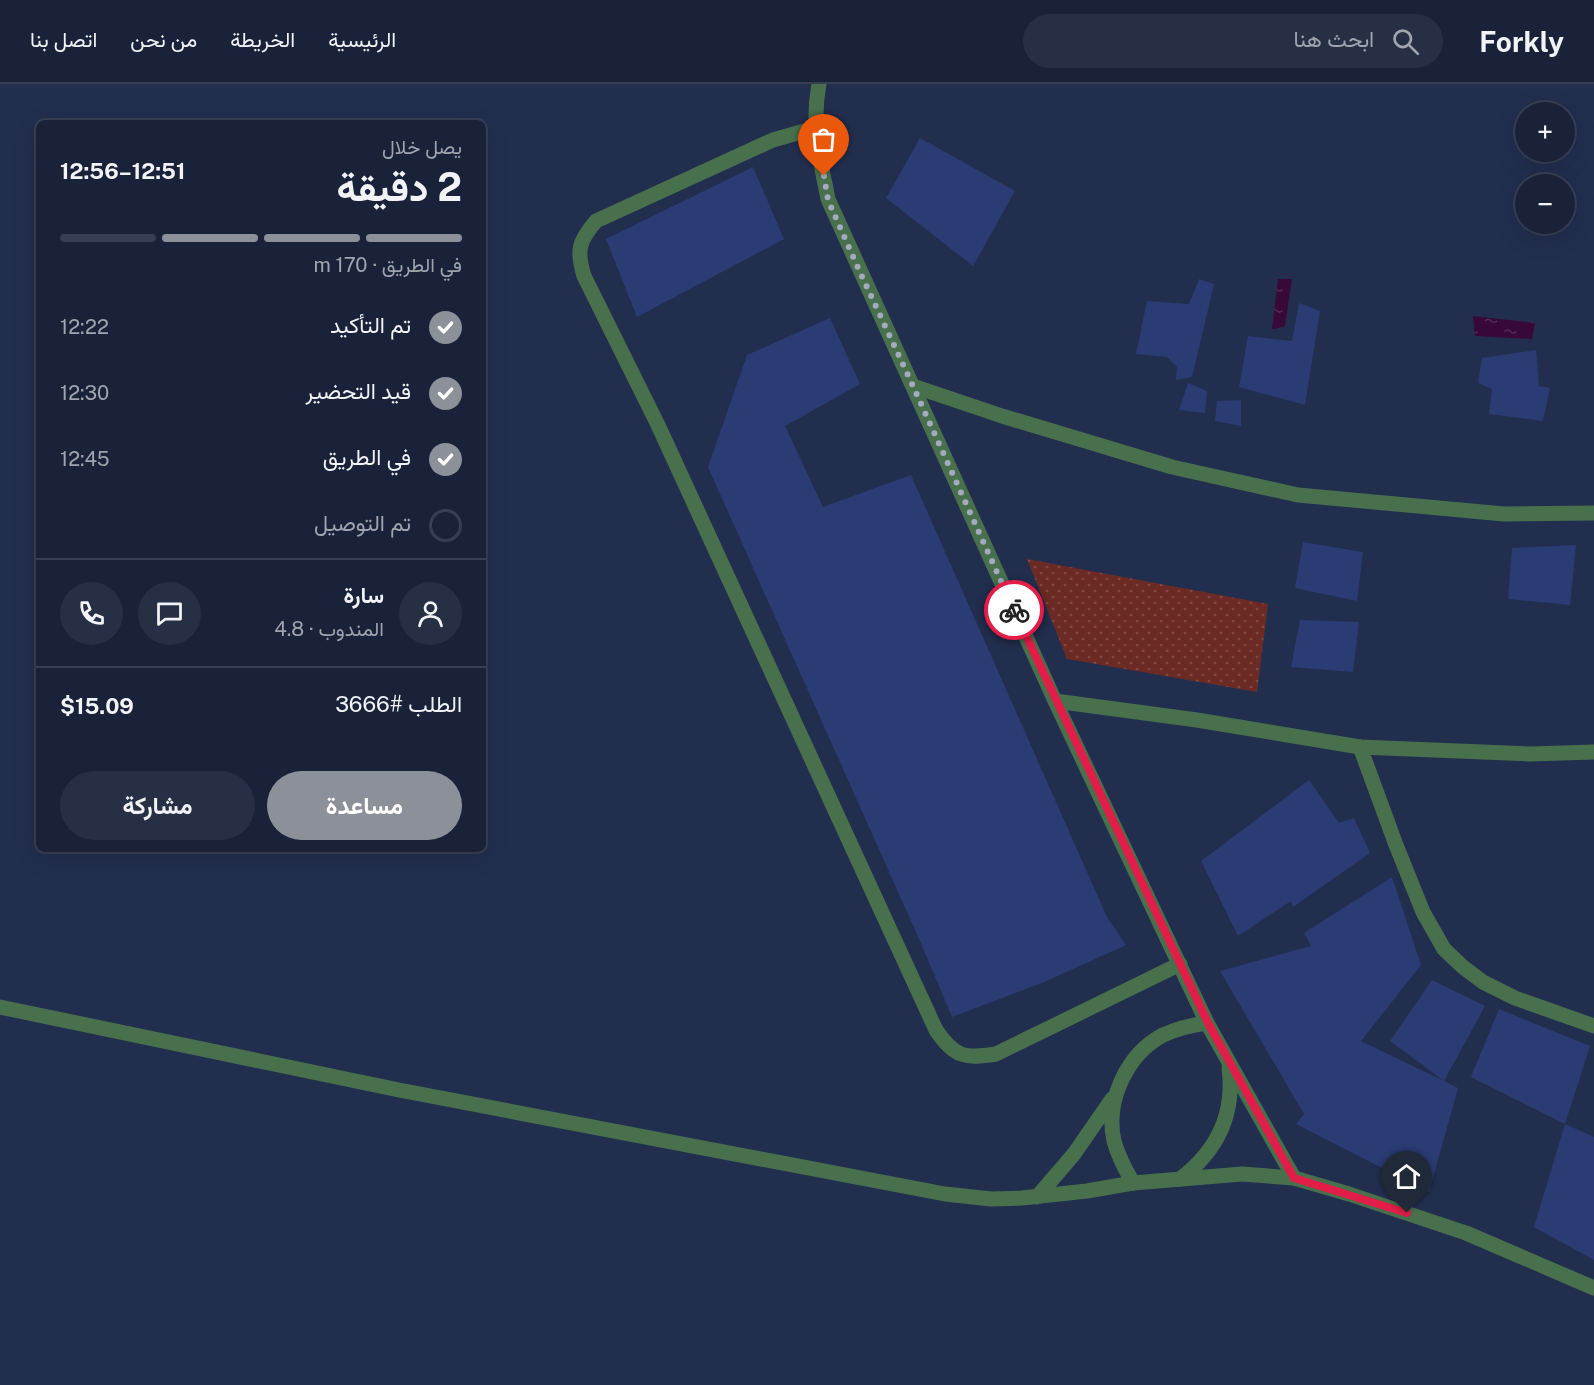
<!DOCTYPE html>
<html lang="ar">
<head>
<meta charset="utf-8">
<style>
  :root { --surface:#1a223a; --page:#272f45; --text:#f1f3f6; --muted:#9fa4af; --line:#383f54; --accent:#8c9099 }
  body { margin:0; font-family:"Public Sans",Vazirmatn,sans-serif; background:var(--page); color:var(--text); direction:rtl; height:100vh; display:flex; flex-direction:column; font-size:22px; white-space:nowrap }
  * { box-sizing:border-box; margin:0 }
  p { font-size:20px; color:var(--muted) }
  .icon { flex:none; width:33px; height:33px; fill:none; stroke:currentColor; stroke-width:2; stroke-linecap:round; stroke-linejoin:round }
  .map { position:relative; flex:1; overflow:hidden; direction:ltr }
  .panel { position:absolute; left:36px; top:36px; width:450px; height:732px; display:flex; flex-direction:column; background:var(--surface); border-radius:9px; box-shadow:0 6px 24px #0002,0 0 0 2px var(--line); direction:rtl }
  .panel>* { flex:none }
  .fabs { position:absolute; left:1515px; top:18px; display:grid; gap:12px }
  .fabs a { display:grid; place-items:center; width:60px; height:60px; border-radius:50%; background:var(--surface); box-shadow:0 6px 24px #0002,0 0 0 2px var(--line); font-size:30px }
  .pin { position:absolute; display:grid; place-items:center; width:51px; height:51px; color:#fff; margin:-62px -26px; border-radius:50% 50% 50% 0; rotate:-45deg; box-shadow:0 0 6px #0007 }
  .pin .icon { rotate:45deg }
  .courier { position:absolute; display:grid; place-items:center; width:60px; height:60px; margin:-30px; border:4px solid #e11d48; border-radius:50%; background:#fff; color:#222; box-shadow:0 2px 8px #0007 }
  .head em { font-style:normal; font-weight:700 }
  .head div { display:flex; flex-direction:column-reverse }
  .head { display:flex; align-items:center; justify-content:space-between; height:102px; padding:0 24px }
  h1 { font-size:39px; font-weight:700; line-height:45px }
  .bar { display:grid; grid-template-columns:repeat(4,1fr); gap:9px 6px; align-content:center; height:72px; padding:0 24px }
  .bar i { height:8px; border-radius:4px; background:var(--line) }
  .bar .current { background:var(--accent) }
  .bar p { grid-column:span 4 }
  .line { display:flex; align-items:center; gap:15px; padding:0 24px; border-top:2px solid var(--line) }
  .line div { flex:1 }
  .round { display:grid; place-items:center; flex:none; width:63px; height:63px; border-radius:32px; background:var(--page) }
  ol { padding:0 24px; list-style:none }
  li { display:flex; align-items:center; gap:18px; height:66px }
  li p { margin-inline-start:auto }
  li .icon { padding:6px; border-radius:50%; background:var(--accent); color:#fff; stroke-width:4 }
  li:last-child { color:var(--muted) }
  li i { width:33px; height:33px; border:3px solid var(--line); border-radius:50% }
  .action { display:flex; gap:12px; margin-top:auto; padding:12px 24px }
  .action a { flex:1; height:69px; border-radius:36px; background:var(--accent); color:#fff; font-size:24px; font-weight:700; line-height:69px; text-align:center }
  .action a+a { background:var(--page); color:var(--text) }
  header { display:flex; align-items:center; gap:36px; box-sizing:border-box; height:84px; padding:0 30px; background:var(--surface); border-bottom:2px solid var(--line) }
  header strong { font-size:28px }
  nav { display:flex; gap:33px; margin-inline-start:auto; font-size:21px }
  .search { width:420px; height:54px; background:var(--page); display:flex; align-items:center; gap:15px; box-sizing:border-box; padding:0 21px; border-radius:33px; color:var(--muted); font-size:22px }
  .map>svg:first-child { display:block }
  .grass { fill:url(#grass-dots) }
  .water { fill:url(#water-ripples) }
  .building { fill:#2a3c73 }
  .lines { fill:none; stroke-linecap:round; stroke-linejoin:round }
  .minor { stroke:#48704d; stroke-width:15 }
  .done { stroke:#a4abbf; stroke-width:6; stroke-dasharray:0 10.8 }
  .route { stroke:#e11d48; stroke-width:8 }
</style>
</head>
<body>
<header>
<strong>Forkly</strong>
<div class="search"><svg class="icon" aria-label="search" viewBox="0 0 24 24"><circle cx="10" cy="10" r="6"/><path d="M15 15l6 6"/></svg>ابحث هنا</div>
<nav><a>الرئيسية</a><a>الخريطة</a><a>من نحن</a><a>اتصل بنا</a></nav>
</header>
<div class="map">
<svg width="1594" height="1301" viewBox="0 0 1594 1301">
  <defs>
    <pattern id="grass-dots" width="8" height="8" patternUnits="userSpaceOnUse" patternTransform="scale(1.5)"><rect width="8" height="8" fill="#6c2a24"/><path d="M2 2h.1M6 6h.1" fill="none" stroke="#814945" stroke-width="1.8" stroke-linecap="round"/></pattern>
    <pattern id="water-ripples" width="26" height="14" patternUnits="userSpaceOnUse" patternTransform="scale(1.5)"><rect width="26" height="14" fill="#370838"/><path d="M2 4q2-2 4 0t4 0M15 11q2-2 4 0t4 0" fill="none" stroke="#542c56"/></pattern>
  </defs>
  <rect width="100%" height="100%" fill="#222e4e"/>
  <path class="grass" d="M1027,475L1268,520L1257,608L1067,575Z"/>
  <g class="water">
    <path d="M1278,195H1292L1285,242L1272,246Z"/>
    <path d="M1473,232L1535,239L1532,255L1475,252Z"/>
  </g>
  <g class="building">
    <path d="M920,54L1015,107L973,182L886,114Z"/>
    <path d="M753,83L784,155L637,233L606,155Z"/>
    <path d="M1199,195L1214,200L1192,293L1176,296L1177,283L1167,273L1136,270L1147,217L1189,220Z"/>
    <path d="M1299,219L1320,227L1305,321L1239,303L1248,252L1292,257Z"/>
    <path d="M830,234L860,300L785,342L823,423L911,391L1107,833L1126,861L1042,899L952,933L920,857L708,383L747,271Z"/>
    <path d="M1536,266L1539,302L1550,304L1543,337L1489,330L1492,305L1478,299L1482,274Z"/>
    <path d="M1188,299L1207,307L1205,329L1179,326Z"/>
    <path d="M1241,316V342L1215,337L1217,317Z"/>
    <path d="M1303,458L1363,468L1357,517L1295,504Z"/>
    <path d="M1576,461L1570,521L1508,515L1512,464Z"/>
    <path d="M1300,536L1359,538L1353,588L1291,583Z"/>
    <path d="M1309,696L1339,739L1354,734L1370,769L1293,823L1291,817L1238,852L1201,777Z"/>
    <path d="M1392,793L1421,881L1361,957L1444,997L1390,957L1432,896L1485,922L1444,997L1458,1004L1429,1108L1296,1040L1304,1030L1220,887L1311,862L1304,849Z"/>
    <path d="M1499,925L1590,962L1565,1040L1471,993Z"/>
    <path d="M1565,1040L1594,1053V1176L1534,1143Z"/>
  </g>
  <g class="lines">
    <g class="minor">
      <path d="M819,0C811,43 820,74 828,115L1055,617L1207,939L1294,1094"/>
      <path d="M815,44L773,56L596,137C579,157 576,166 584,192L658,341L936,946C954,973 965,975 996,970L1180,880"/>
      <path d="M913,302L1002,332L1172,383L1298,411L1504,430L1594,429"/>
      <path d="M1055,617L1197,636L1360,663L1530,670L1594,668"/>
      <path d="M1360,663L1396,761L1423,828L1444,865L1463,883L1483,898L1515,914L1594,942"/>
      <path d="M0,923L399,1006L945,1110L991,1115L1022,1114L1087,1107L1133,1099L1242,1090L1294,1094L1349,1110L1466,1149L1594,1204"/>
      <path d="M1180,1095C1217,1067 1235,1030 1229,984"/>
      <path d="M1133,1099C1125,1085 1118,1072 1114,1057C1105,1017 1127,970 1163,951C1178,944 1192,941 1207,939"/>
      <path d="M1037,1113L1074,1070L1112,1015"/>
    </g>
  </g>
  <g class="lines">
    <path class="done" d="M824,92L828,116L859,186L913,302L1014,526"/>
    <path class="route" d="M1014,526L1208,939L1294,1094L1407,1129"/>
  </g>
</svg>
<div class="fabs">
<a>+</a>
<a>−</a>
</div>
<div class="pin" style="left:824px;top:92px;background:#ea580c"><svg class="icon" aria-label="bag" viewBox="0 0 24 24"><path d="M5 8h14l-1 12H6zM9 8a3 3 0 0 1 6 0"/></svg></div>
<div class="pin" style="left:1407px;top:1129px;background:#1f2937"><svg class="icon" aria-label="home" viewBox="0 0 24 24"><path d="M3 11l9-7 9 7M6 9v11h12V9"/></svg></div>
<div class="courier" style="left:1014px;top:526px"><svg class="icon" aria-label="bike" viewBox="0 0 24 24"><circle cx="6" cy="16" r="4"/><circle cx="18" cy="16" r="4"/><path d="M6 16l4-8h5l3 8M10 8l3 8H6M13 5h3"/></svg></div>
<section class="panel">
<div class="head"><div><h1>2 دقيقة</h1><p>يصل خلال</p></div><em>12:51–12:56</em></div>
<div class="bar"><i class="current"></i><i class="current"></i><i class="current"></i><i></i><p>في الطريق · 170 m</p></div>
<ol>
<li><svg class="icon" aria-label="check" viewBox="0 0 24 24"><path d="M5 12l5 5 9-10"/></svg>تم التأكيد<p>12:22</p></li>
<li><svg class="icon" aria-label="check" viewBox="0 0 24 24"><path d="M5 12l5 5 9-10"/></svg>قيد التحضير<p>12:30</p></li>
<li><svg class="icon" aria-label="check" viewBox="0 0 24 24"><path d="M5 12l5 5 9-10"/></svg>في الطريق<p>12:45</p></li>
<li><i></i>تم التوصيل</li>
</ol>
<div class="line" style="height:108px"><a class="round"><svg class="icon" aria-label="person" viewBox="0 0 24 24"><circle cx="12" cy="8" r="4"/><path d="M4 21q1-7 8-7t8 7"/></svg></a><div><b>سارة</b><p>المندوب · 4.8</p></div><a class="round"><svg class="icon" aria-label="chat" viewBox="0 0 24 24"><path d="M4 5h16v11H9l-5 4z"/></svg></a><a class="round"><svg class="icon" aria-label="phone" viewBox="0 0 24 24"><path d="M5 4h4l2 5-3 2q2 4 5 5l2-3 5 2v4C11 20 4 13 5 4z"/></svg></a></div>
<div class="line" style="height:78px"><div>الطلب #3666</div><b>$15.09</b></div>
<div class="action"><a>مساعدة</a><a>مشاركة</a></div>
</section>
</div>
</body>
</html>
